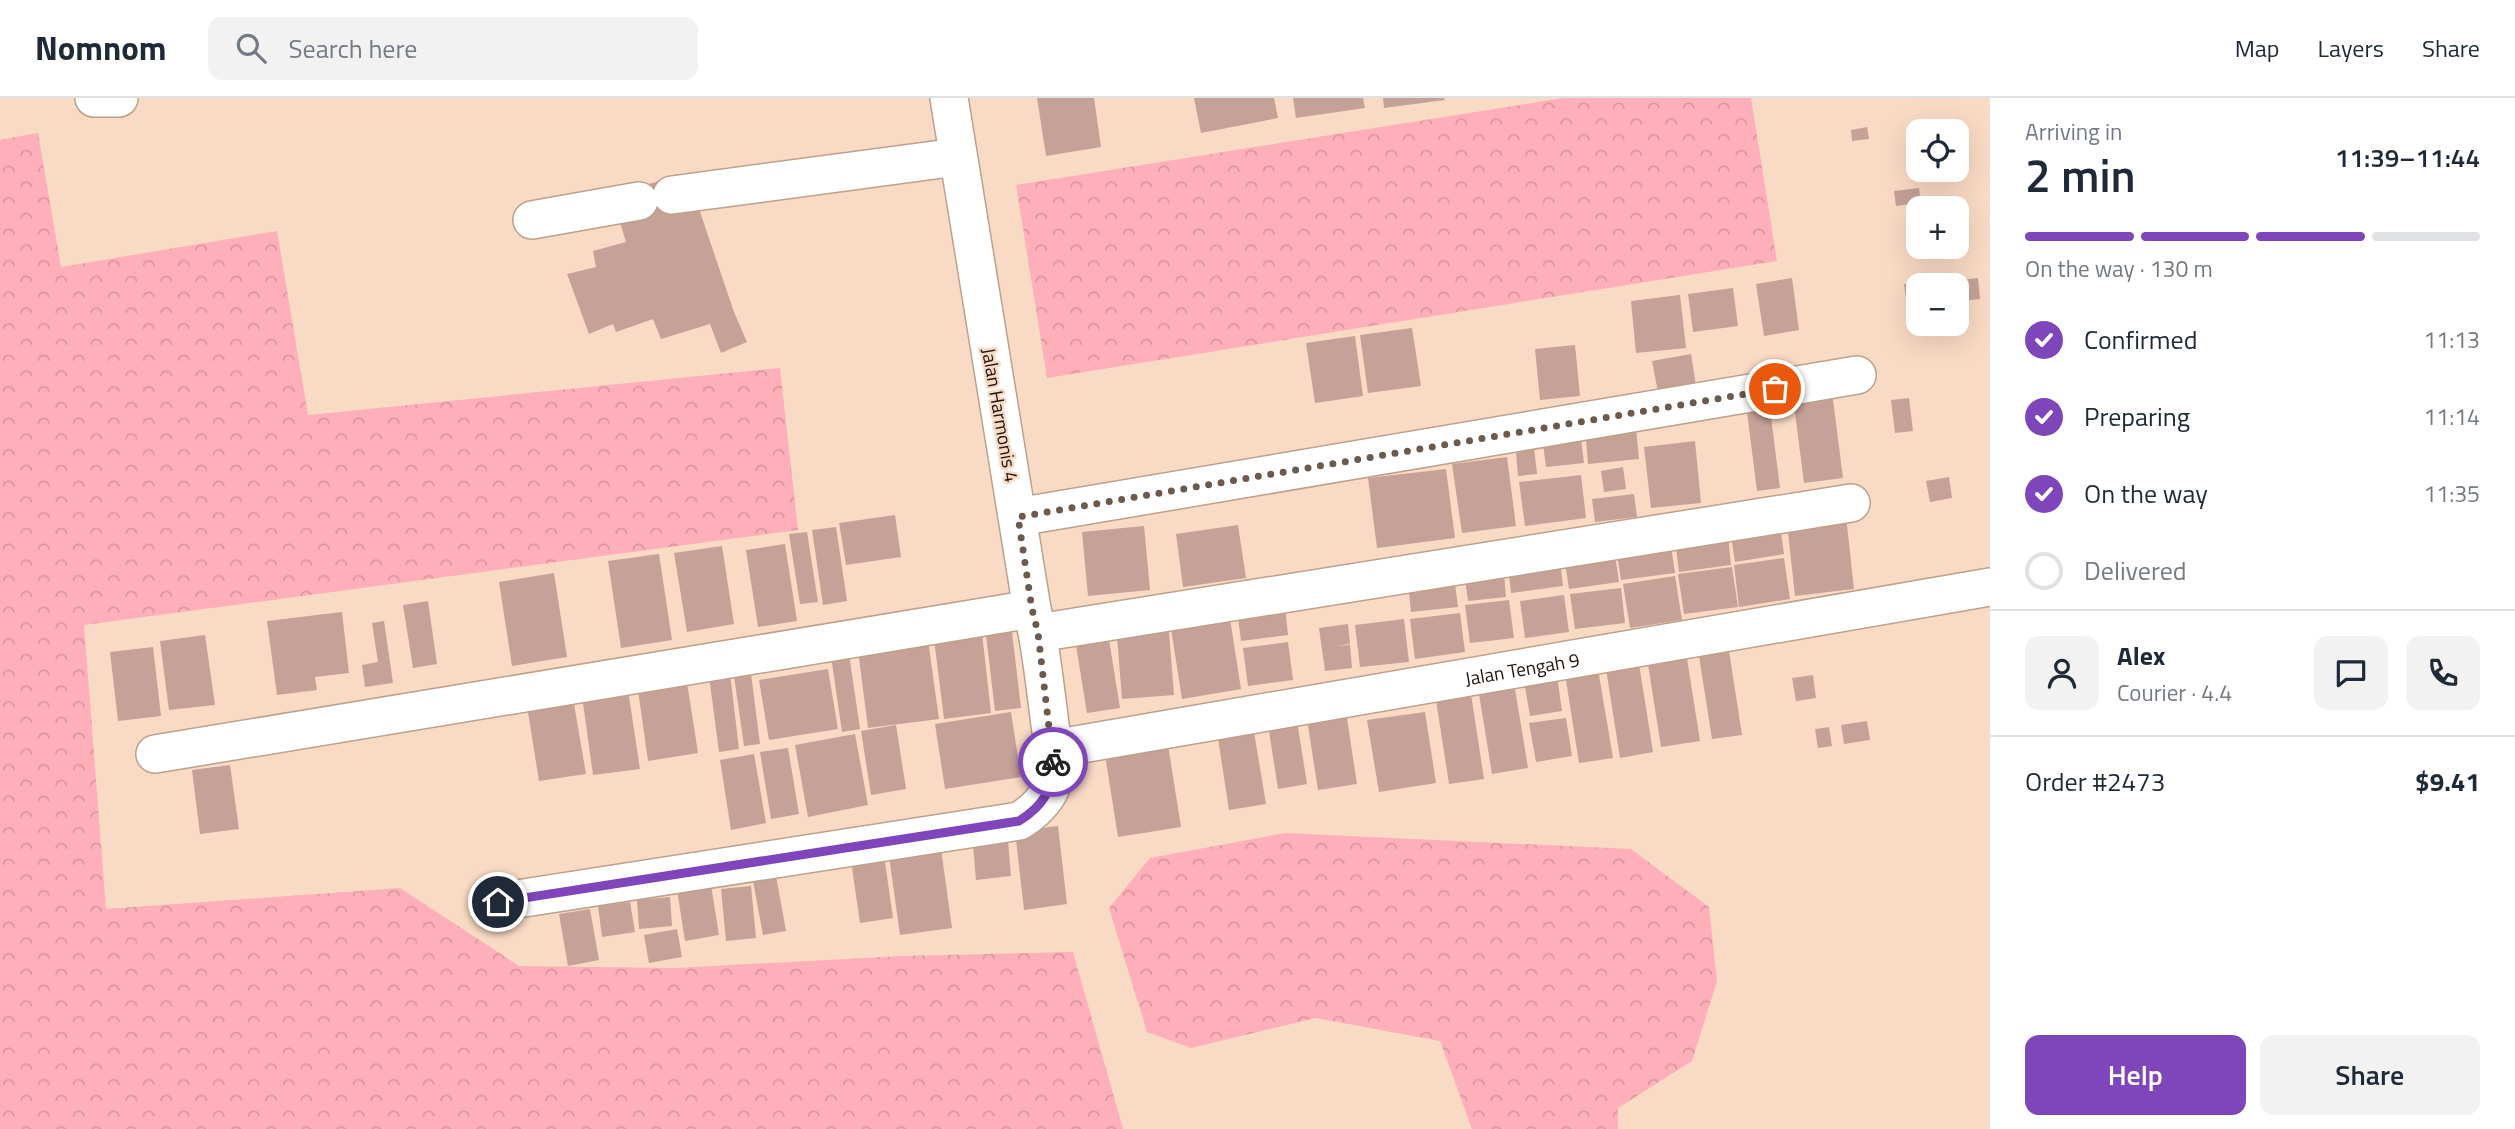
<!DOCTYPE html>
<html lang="en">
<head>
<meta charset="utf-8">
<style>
  :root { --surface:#fff; --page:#f2f2f3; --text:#1f2937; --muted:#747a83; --line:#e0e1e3; --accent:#7f46bc }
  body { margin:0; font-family:"Titillium Web",sans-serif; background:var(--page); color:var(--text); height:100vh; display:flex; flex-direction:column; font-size:26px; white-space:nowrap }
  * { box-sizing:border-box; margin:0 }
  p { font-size:23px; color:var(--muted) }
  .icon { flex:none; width:38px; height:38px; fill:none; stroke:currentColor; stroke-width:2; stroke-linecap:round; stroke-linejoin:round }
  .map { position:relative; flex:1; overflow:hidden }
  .panel { display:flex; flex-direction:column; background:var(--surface); width:525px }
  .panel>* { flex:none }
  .fabs { position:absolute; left:1906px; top:21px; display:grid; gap:14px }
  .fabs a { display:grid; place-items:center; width:63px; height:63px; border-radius:14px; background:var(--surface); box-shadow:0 7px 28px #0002; font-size:35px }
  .pin { position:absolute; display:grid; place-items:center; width:60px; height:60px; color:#fff; margin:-30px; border:4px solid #fff; border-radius:50%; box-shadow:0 2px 7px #0007 }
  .courier { position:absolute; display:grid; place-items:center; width:70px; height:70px; margin:-35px; border:5px solid #7f46bc; border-radius:50%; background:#fff; color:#222; box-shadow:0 2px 9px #0007 }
  .headline em { font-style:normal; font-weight:600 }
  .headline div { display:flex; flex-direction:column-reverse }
  .headline { display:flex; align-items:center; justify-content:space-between; height:119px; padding:0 35px }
  h1 { font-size:46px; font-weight:600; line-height:52px }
  .bar { display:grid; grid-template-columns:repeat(4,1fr); gap:10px 7px; align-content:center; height:84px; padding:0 35px }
  .bar i { height:9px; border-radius:5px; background:var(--line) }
  .bar .on { background:var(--accent) }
  .bar p { grid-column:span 4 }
  .line { display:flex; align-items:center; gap:18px; padding:0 35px; border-top:2px solid var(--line) }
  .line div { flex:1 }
  .round { display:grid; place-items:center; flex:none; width:74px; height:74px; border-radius:14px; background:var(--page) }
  ol { padding:0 35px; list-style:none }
  li { display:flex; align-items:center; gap:21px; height:77px }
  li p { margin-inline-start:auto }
  li .icon { padding:7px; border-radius:50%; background:var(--accent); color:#fff; stroke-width:4 }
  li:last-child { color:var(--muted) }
  li i { width:38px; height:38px; border:4px solid var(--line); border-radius:50% }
  .button { display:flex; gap:14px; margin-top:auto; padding:14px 35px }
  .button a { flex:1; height:80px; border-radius:14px; background:var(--accent); color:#fff; font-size:28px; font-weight:600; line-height:80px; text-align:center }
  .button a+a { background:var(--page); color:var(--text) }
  header { display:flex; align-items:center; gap:42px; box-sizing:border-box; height:98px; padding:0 35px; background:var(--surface); border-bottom:2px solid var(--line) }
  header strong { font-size:33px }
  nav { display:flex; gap:38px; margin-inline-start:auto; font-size:24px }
  .search { width:490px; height:63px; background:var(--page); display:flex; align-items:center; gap:18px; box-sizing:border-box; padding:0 24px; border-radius:14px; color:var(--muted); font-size:26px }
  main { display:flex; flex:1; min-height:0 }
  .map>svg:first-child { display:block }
  .forest { fill:url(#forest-crowns) }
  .building { fill:#c5a198 }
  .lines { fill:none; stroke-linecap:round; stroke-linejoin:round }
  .minor-casing { stroke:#bea18c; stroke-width:40 }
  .minor { stroke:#fff; stroke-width:37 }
  .done { stroke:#6c5a4e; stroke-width:7; stroke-dasharray:0 12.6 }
  .route { stroke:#7f46bc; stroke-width:9 }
  .labels { text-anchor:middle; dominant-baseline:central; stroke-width:5; stroke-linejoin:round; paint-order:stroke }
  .street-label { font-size:19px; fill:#20150e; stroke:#f9dac4 }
</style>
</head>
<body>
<header>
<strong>Nomnom</strong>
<div class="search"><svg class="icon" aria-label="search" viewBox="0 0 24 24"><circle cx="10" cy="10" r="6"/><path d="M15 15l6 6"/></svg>Search here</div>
<nav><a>Map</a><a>Layers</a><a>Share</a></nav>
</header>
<main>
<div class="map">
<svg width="1990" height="1031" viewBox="0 0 1990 1031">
  <defs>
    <pattern id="forest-crowns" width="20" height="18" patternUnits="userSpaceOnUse" patternTransform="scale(1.75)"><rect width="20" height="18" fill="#ffafb9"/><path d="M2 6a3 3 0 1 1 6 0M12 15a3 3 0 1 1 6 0" fill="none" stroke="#da969e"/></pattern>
  </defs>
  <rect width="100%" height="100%" fill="#f9dac4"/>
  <g class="forest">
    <path d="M1563,0H1751L1777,163L1047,280L1016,87Z"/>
    <path d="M38,35L61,169L277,133L308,317L780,270L798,432L84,527L106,811L400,790L519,868L677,870L901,858L1073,854L1123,1031H0V42Z"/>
    <path d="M1285,735L1631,751L1709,809L1717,883L1692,963L1618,1010V1031H1472L1440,943L1316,920L1191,950L1147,934L1109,810L1150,760Z"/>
  </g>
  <g class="building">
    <path d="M1037,0H1094L1101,49L1046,58Z"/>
    <path d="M1194,0H1274L1278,20L1201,35Z"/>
    <path d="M1293,0H1363L1365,10L1296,20Z"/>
    <path d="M1383,0H1444L1445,2L1384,10Z"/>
    <path d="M1867,29L1869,41L1852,43L1851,32Z"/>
    <path d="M666,81L696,102L734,214L747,244L721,255L710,226L661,241L653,221L616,234L613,226L589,236L567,176L596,169L593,153L626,144L619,121L635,90Z"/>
    <path d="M1919,90L1921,105L1896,108L1894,93Z"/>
    <path d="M1792,180L1799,232L1764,238L1756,186Z"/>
    <path d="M1978,180L1980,201L1962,203L1960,182Z"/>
    <path d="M1934,183L1935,187H1918V206L1907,208L1904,186Z"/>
    <path d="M1733,190L1738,228L1693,234L1688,196Z"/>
    <path d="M1680,197L1686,250L1636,255L1631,203Z"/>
    <path d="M1412,230L1421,288L1368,295L1360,237Z"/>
    <path d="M1355,238L1363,298L1315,305L1306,245Z"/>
    <path d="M1575,247L1580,298L1540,302L1535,251Z"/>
    <path d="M1691,256L1696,288L1658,294L1652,263Z"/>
    <path d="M1832,294L1843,380L1804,385L1793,299Z"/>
    <path d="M1909,300L1913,333L1895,335L1891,302Z"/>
    <path d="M1770,311L1780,390L1757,393L1747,314Z"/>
    <path d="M1635,321L1639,361L1588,366L1585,327Z"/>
    <path d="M1580,333L1584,365L1546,369L1542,338Z"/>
    <path d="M1533,341L1537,376L1518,378L1515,343Z"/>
    <path d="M1695,343L1701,405L1651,410L1644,349Z"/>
    <path d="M1507,359L1516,428L1462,435L1452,366Z"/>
    <path d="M1623,369L1626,391L1604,394L1601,373Z"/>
    <path d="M1446,371L1455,440L1377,450L1368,380Z"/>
    <path d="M1581,377L1586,420L1525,428L1519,384Z"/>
    <path d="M1949,379L1952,400L1930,404L1926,383Z"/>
    <path d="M1634,396L1637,419L1595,424L1592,401Z"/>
    <path d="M1845,409L1854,491L1795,498L1786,416Z"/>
    <path d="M895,417L901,459L846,467L839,425Z"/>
    <path d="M1779,418L1784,456L1735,464L1729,425Z"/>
    <path d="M1238,427L1246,480L1183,489L1176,436Z"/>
    <path d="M1727,427L1731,467L1679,474L1674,434Z"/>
    <path d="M1144,428L1150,492L1088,498L1082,434Z"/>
    <path d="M836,429L847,503L823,507L812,432Z"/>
    <path d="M807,434L818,504L800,506L789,436Z"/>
    <path d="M1669,435L1675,475L1621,482L1615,443Z"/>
    <path d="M1613,444L1619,484L1569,491L1563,452Z"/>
    <path d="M785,446L797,523L758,529L746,452Z"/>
    <path d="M722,448L734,526L687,534L674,455Z"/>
    <path d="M1559,453L1563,488L1511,495L1507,460Z"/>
    <path d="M659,456L672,542L621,550L608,463Z"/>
    <path d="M1784,460L1790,501L1739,509L1734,467Z"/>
    <path d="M1503,463L1506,499L1468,503L1463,467Z"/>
    <path d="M1732,469L1738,509L1684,516L1678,476Z"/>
    <path d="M1453,470L1458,509L1411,514L1407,475Z"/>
    <path d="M554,475L567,559L512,568L499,484Z"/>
    <path d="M1675,478L1682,522L1630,530L1623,486Z"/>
    <path d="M1621,490L1625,525L1575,531L1570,496Z"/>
    <path d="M1564,497L1569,534L1525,540L1520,503Z"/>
    <path d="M1284,498L1288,537L1241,543L1236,505Z"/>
    <path d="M1509,502L1514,540L1470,545L1465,507Z"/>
    <path d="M428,503L437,566L413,570L403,507Z"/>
    <path d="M1228,508L1241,591L1182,601L1169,518Z"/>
    <path d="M342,514L349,575L315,579L317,592L277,597L267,523Z"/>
    <path d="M1460,515L1465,554L1415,561L1410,521Z"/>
    <path d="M1404,521L1409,564L1360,569L1355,527Z"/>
    <path d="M1168,522L1174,597L1122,601L1116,526Z"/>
    <path d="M384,523L393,585L365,589L362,567L378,564L372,525Z"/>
    <path d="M1106,523L1120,610L1087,615L1073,529Z"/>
    <path d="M1348,526L1350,546L1336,548L1350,547L1352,570L1325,573L1319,530Z"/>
    <path d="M1012,534L1021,610L995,613L986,537Z"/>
    <path d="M982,535L991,615L944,621L934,541Z"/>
    <path d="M205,537L215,607L169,612L160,543Z"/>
    <path d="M928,542L939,621L868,630L858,552Z"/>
    <path d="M1288,544L1293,582L1248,588L1243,550Z"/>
    <path d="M153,549L161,618L118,623L110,554Z"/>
    <path d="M1729,553L1742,637L1712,641L1699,558Z"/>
    <path d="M1686,554L1700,643L1661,649L1647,560Z"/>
    <path d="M849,556L860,631L842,634L831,558Z"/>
    <path d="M1639,566L1653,654L1620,660L1606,571Z"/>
    <path d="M750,568L760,646L744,648L733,571Z"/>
    <path d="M828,571L838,631L769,642L759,582Z"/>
    <path d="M1598,571L1613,660L1579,665L1565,576Z"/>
    <path d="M730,575L739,651L719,654L709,578Z"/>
    <path d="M1813,577L1816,600L1796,603L1792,580Z"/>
    <path d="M686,578L698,655L648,663L637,585Z"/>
    <path d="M1557,578L1562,613L1530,618L1524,583Z"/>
    <path d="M1515,591L1528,670L1492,676L1479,596Z"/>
    <path d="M628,592L640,671L593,677L582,598Z"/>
    <path d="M1471,596L1484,681L1449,686L1436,602Z"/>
    <path d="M573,600L586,676L539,683L527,608Z"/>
    <path d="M1011,614L1021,679L945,691L935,626Z"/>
    <path d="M1346,614L1357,686L1318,692L1307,621Z"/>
    <path d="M1425,614L1436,685L1379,694L1367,622Z"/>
    <path d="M1566,620L1572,658L1536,664L1529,625Z"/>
    <path d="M1297,623L1307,686L1278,691L1268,627Z"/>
    <path d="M1867,623L1870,642L1844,646L1841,627Z"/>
    <path d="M896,627L906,691L871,697L861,633Z"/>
    <path d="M1253,628L1266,706L1229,712L1217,634Z"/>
    <path d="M1829,629L1832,648L1818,650L1815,631Z"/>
    <path d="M855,636L868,707L808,719L795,647Z"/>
    <path d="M1168,647L1181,729L1118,739L1105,657Z"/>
    <path d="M788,650L799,716L771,721L760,654Z"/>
    <path d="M754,656L766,725L731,732L720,662Z"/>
    <path d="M230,667L239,731L200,736L192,672Z"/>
    <path d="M1058,728L1067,806L1024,812L1015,733Z"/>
    <path d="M1007,732L1011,778L976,782L972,736Z"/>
    <path d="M941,751L952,830L900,837L889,758Z"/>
    <path d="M884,757L893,820L860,825L851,763Z"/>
    <path d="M776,778L786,833L763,837L753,783Z"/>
    <path d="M711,787L719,837L685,843L677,792Z"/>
    <path d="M751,788L756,840L726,843L721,791Z"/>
    <path d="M670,799L672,828L639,831L637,802Z"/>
    <path d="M630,804L635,834L602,839L598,808Z"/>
    <path d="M590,811L599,862L568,868L559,816Z"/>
    <path d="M677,831L682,859L649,865L644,837Z"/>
  </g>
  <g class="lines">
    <g class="minor-casing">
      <g id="minor">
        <path d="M94,0H119"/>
        <path d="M672,97L957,59"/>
        <path d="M532,122L639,103"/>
        <path d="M1018,419L1857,277"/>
        <path d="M1038,535L1851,405"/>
        <path id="s1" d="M1053,651L1990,489"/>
        <path d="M155,656L1032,511"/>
        <path d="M498,804L1019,723C1033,715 1049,700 1053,683C1057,662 1051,638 1049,618C1044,582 1041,546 1032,511L949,0"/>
      </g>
    </g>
    <use href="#minor" class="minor"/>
  </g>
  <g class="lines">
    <path class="done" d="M1053,664L1038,535L1032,511L1018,419L1775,291"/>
    <path class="route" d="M498,804L1019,723C1043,708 1053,692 1053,664"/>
  </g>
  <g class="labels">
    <g class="street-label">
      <text transform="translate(1001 317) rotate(80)">Jalan Harmonis 4</text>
      <text stroke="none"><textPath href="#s1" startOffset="476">Jalan Tengah 9</textPath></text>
    </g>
  </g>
</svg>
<div class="fabs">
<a><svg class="icon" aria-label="locate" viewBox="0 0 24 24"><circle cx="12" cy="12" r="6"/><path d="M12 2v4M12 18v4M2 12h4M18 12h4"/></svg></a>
<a>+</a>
<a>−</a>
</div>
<div class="pin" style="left:1775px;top:291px;background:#ea580c"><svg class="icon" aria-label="bag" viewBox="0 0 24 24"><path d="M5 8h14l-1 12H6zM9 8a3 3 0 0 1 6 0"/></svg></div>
<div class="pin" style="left:498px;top:804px;background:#1f2937"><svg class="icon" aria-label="home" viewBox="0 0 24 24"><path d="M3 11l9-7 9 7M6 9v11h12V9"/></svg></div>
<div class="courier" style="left:1053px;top:664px"><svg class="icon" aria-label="bike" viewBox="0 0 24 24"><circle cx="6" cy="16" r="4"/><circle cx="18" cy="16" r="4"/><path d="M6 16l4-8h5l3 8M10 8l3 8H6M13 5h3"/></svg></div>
</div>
<section class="panel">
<div class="headline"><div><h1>2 min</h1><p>Arriving in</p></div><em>11:39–11:44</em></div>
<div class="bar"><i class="on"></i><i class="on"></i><i class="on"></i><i></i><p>On the way · 130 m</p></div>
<ol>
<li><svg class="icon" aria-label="check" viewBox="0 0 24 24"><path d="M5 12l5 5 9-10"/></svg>Confirmed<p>11:13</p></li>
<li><svg class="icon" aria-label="check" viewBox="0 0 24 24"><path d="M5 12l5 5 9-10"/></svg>Preparing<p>11:14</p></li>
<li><svg class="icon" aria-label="check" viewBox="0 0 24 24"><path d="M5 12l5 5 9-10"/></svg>On the way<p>11:35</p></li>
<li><i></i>Delivered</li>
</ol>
<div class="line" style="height:126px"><a class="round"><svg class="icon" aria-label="person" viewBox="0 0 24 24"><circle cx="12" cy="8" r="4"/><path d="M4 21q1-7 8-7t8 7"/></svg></a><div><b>Alex</b><p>Courier · 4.4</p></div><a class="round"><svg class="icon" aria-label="chat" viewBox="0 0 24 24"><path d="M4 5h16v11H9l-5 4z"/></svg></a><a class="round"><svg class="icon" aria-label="phone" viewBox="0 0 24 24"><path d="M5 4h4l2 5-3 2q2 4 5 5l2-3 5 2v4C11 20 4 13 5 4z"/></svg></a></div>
<div class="line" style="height:91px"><div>Order #2473</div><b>$9.41</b></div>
<div class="button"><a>Help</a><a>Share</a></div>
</section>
</main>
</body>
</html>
